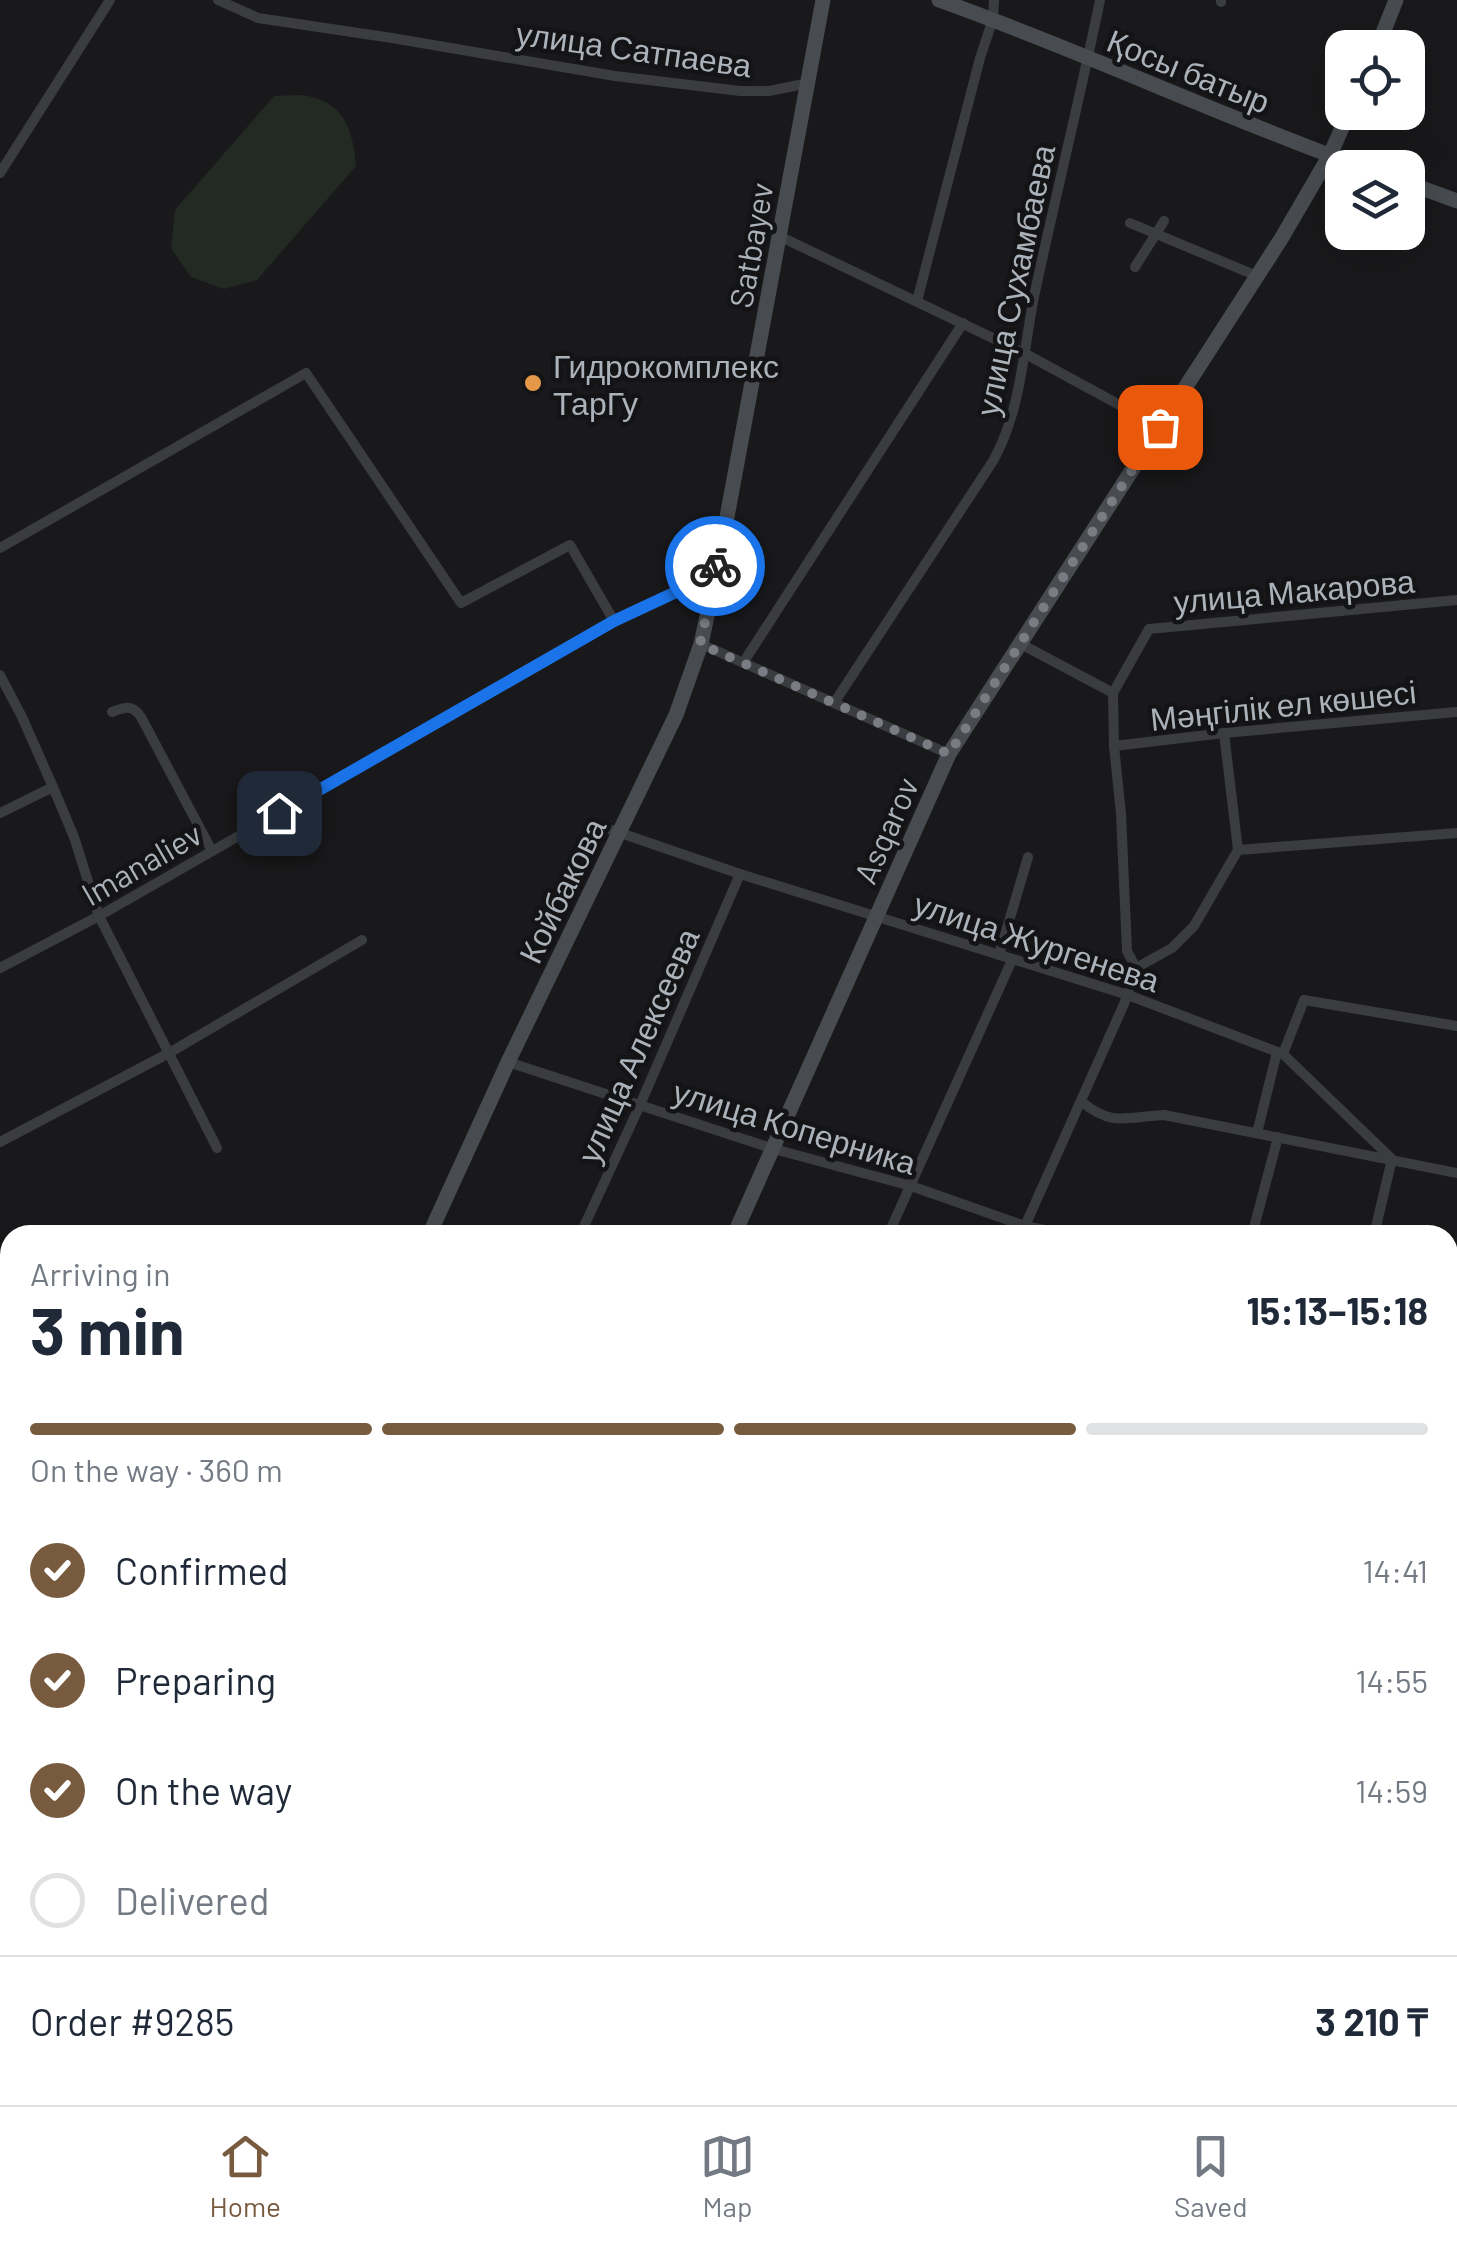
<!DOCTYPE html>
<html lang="en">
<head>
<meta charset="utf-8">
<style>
  :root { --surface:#fff; --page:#f2f2f3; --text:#1f2937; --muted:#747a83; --line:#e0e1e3; --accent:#785b3f }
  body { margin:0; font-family:Barlow,sans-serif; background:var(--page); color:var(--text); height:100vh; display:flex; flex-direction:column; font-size:38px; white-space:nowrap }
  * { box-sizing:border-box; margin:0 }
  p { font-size:32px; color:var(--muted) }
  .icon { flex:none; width:55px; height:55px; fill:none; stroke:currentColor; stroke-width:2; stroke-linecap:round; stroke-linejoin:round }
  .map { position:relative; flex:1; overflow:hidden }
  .panel { position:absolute; left:0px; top:1225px; width:1458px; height:880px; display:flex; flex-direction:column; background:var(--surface); border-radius:30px 30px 0 0; box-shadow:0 10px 40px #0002 }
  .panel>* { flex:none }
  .buttons { position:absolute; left:1325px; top:30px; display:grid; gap:20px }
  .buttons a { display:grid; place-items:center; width:100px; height:100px; border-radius:20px; background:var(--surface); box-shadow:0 10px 40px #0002; font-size:50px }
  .pin { position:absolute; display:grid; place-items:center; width:85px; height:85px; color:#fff; margin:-42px; border-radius:20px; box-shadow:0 5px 15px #0006 }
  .courier { position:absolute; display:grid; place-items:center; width:100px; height:100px; margin:-50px; border:8px solid #1a73e8; border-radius:50%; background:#fff; color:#222; box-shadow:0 2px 12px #0007 }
  .overview em { font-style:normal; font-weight:700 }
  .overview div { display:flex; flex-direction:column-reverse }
  .overview { display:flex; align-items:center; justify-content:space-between; height:170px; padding:0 30px }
  h1 { font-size:65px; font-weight:700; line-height:75px }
  .bar { display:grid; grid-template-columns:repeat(4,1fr); gap:15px 10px; align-content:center; height:120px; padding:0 30px }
  .bar i { height:12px; border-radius:8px; background:var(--line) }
  .bar .on { background:var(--accent) }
  .bar p { grid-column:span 4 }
  .line { display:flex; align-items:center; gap:25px; padding:0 30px; border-top:2px solid var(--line) }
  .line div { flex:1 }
  ol { padding:0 30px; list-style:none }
  li { display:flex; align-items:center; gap:30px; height:110px }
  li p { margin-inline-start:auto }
  li .icon { padding:10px; border-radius:50%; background:var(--accent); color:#fff; stroke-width:4 }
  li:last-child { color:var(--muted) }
  li i { width:55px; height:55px; border:5px solid var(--line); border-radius:50% }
  .dock { display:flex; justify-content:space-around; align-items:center; height:140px; border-top:2px solid var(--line); background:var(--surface); font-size:28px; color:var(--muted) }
  .dock a { display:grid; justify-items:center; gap:5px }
  .dock .on { color:var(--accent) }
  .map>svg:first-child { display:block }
  .green { fill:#232a23 }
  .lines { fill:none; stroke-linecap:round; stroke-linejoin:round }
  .street { stroke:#3a3c3f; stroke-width:10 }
  .secondary { stroke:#484b4f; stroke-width:15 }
  .done { stroke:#797c82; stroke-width:10; stroke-dasharray:0 18 }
  .route { stroke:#1a73e8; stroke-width:12 }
  .poi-dot { fill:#e49848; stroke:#141416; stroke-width:4 }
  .labels { text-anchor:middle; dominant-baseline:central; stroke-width:9; stroke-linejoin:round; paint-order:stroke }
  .street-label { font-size:32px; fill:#acb2b9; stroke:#141416 }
  .poi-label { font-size:32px; fill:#acb2b9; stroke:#141416; text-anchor:start }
</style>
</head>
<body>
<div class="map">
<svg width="1457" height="2105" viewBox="0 0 1457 2105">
  <rect width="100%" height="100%" fill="#19191b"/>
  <path class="green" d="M274,96C284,96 297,94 308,96C346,104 353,132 356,166L257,280L224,289L191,277L171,248L175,210Z"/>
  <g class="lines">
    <g class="street">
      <path d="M218,0L258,18L392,38L615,76L740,91H769L809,83"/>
      <path d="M1221,2V0"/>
      <path d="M0,173L110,0"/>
      <path d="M1130,223L1257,276"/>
      <path d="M779,236L1024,353L1160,427"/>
      <path d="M1135,267L1164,221"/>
      <path d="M917,301L980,58L993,19L994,0"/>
      <path d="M0,548L306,373L461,603L570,545L614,621"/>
      <path d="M701,644L949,754"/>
      <path d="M743,663L963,323"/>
      <path d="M0,675L22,717L53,787L74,837L99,916L217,1148"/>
      <path d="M1113,693L1149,629L1457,600"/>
      <path d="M834,703L993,461C1022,409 1023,349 1035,292C1056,194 1080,98 1100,0"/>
      <path d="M112,712C125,707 132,704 141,717L212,851"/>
      <path d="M1114,746L1224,733L1457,712"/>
      <path d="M0,813L53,787"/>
      <path d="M603,827L740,874L1128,995L1283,1054L1392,1159L1374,1235"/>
      <path d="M1238,850L1457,833"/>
      <path d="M999,955L1028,857"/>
      <path d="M0,968L99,916L614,621L706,578L716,565"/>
      <path d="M1136,968L1172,948L1194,926L1238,850L1224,733"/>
      <path d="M1283,1054L1304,1000L1457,1026"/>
      <path d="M508,1062L774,1149L911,1186L1025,1226L1069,1235"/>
      <path d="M1082,1102C1112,1127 1127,1117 1164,1115L1457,1173"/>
      <path d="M1257,1133L1277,1052"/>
      <path d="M0,1142L169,1053L362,940"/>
      <path d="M580,1235L640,1105L740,874"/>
      <path d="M888,1235L1012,960"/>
      <path d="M1021,1235L1124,1004L1136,968L1127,951L1121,814L1114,746L1113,693L1021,644"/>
      <path d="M1252,1235L1278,1137"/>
      <path d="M0,1338L5,1350"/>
      <path d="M0,1447L10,1441"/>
      <path d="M1448,1470L1457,1428"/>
      <path d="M1448,1560L1457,1562"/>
      <path d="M0,1710L10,1720"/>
      <path d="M1448,2010L1457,1971"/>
      <path d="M1133,2095L1179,2105"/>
      <path d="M645,2105L650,2095"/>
      <path d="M783,2105L786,2095"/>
      <path d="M902,2105L904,2095"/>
      <path d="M1036,2105L1039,2095"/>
      <path d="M1295,2105L1298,2095"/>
      <path d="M1424,2105L1427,2095"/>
    </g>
    <g class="secondary">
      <path d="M939,0C1082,51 1220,116 1364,168"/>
      <path d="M1377,48L1396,0"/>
      <path d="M1408,183L1457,201"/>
      <path d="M429,1235L508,1062L676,715L701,644L719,560L823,0"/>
      <path d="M734,1235L949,754L1281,239L1330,155L1349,112"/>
      <path d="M330,2105L334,2095"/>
    </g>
  </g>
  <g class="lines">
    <path class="done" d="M715,566L719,560L700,644L949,754L1160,427"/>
    <path class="route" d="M279,813L614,621L706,578L715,566"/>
  </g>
  <circle class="poi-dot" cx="533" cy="383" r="10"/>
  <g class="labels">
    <g class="street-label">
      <text transform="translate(634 48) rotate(8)">улица Сатпаева</text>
      <text transform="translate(1189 70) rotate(22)">Қосы батыр</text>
      <text transform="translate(750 245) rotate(-80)">Satbayev</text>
      <text transform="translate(1014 280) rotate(-78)">улица Сухамбаева</text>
      <text transform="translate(1294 590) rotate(-5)">улица Макарова</text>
      <text transform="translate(1283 704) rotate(-6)">Мәңгілік ел көшесі</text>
      <text transform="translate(885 830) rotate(-66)">Asqarov</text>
      <text transform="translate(141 863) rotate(-30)">Imanaliev</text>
      <text transform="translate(561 890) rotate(-64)">Койбакова</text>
      <text transform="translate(1037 941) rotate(18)">улица Жургенева</text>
      <text transform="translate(637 1045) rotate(-66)">улица Алексеева</text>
      <text transform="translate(795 1126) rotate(17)">улица Коперника</text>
    </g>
    <g class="poi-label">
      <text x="553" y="365">Гидрокомплекс<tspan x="553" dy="37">ТарГу</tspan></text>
    </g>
  </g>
</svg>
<div class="buttons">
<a><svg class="icon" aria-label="locate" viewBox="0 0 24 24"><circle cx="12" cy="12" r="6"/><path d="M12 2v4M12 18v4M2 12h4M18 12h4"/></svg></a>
<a><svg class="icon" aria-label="layers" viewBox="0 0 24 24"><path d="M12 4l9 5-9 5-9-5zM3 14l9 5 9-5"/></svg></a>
</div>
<div class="pin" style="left:1160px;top:427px;background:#ea580c"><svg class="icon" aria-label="bag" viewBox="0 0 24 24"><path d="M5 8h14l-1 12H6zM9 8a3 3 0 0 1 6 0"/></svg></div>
<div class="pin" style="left:279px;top:813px;background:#1f2937"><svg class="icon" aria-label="home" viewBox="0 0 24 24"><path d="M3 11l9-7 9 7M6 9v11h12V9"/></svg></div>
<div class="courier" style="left:715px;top:566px"><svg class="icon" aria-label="bike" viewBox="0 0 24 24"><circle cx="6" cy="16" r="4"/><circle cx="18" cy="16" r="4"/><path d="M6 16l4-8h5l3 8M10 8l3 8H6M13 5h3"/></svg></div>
<section class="panel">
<div class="overview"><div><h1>3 min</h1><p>Arriving in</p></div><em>15:13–15:18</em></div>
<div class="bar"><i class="on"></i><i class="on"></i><i class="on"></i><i></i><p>On the way · 360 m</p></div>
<ol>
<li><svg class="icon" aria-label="check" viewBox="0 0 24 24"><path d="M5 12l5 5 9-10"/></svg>Confirmed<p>14:41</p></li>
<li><svg class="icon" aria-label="check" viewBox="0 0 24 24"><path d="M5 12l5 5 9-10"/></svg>Preparing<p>14:55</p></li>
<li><svg class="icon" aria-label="check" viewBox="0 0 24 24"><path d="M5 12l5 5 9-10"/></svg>On the way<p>14:59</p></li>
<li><i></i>Delivered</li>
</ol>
<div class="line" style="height:130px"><div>Order #9285</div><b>3 210 ₸</b></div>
</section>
</div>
<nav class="dock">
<a class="on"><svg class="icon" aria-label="home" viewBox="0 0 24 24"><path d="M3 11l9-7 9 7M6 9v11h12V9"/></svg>Home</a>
<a><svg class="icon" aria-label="map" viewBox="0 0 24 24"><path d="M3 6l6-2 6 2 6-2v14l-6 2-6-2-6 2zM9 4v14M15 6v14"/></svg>Map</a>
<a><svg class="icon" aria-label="saved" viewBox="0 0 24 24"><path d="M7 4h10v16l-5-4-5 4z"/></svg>Saved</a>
</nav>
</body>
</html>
